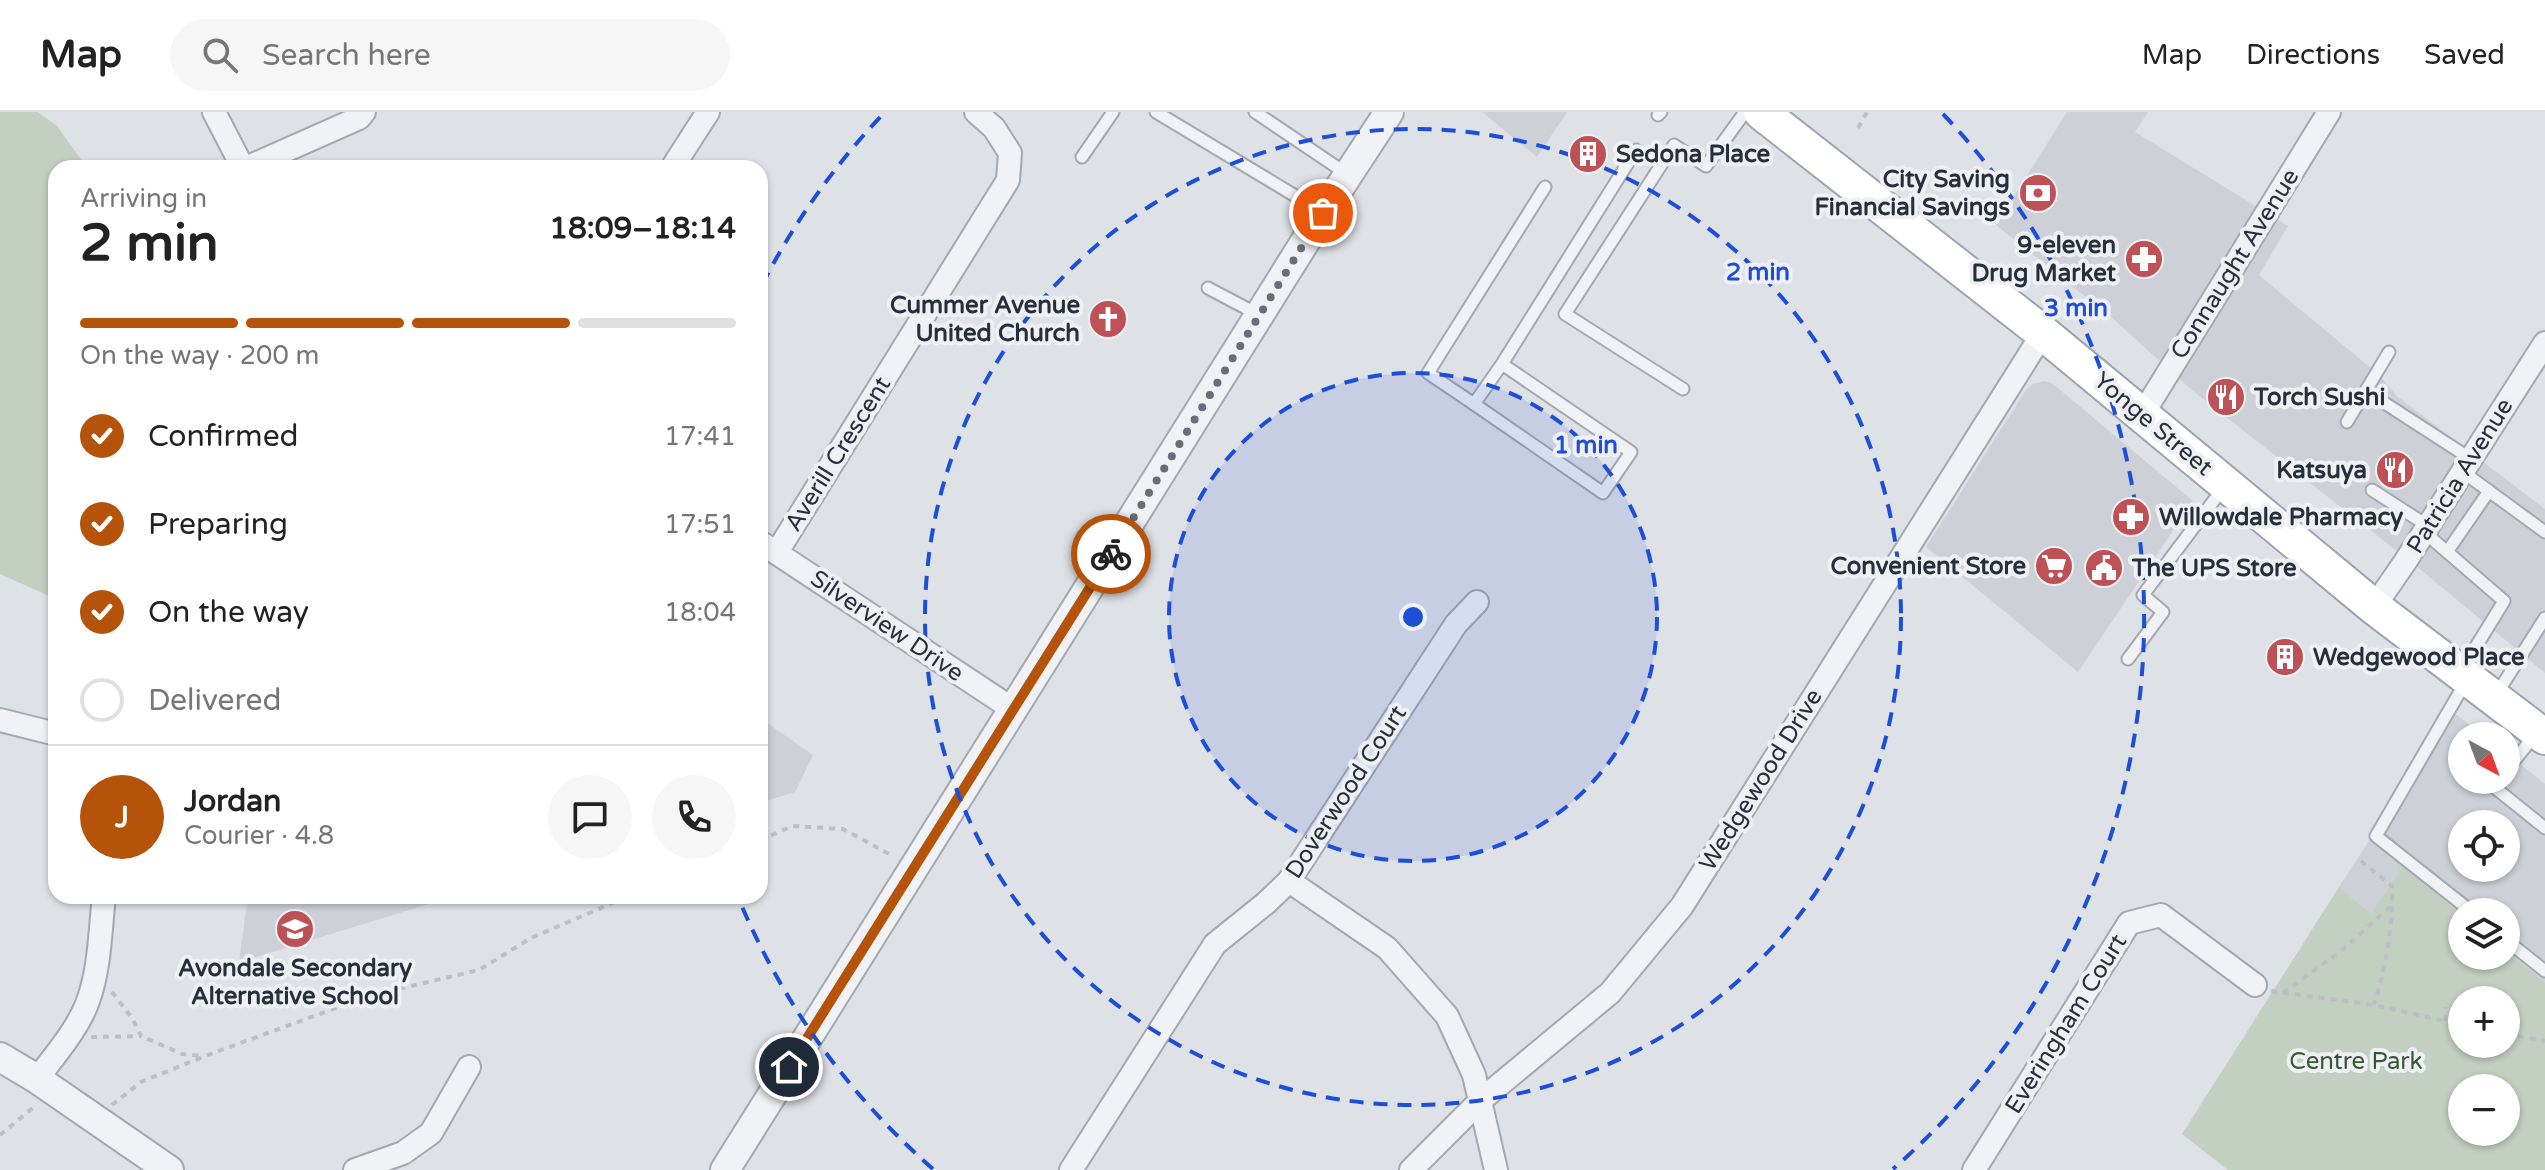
<!DOCTYPE html>
<html lang="en">
<head>
<meta charset="utf-8">
<style>
  :root { --surface:#fff; --page:#f6f6f6; --text:#222; --muted:#767676; --line:#e0e0e0; --accent:#b45309 }
  body { margin:0; font-family:"Varela Round",sans-serif; background:var(--page); color:var(--text); height:100vh; display:flex; flex-direction:column; font-size:30px; white-space:nowrap }
  * { box-sizing:border-box; margin:0 }
  p { font-size:26px; color:var(--muted) }
  .icon { flex:none; width:44px; height:44px; fill:none; stroke:currentColor; stroke-width:2; stroke-linecap:round; stroke-linejoin:round }
  .map { position:relative; flex:1; overflow:hidden }
  .side { position:absolute; left:48px; top:48px; width:720px; height:744px; display:flex; flex-direction:column; background:var(--surface); border-radius:24px; box-shadow:0 2px 6px #0004 }
  .side>* { flex:none }
  .needle { width:52px; rotate:139deg }
  .fabs { position:absolute; left:2448px; top:610px; display:grid; gap:16px }
  .fabs a { display:grid; place-items:center; width:72px; height:72px; border-radius:50%; background:var(--surface); box-shadow:0 2px 6px #0004; font-size:40px }
  .pin { position:absolute; display:grid; place-items:center; width:68px; height:68px; color:#fff; margin:-34px; border:4px solid #fff; border-radius:50%; box-shadow:0 2px 8px #0007 }
  .courier { position:absolute; display:grid; place-items:center; width:80px; height:80px; margin:-40px; border:6px solid #b45309; border-radius:50%; background:#fff; color:#222; box-shadow:0 2px 10px #0007 }
  .head em { font-style:normal; font-weight:800 }
  .head div { display:flex; flex-direction:column-reverse }
  .head { display:flex; align-items:center; justify-content:space-between; height:136px; padding:0 32px }
  h1 { font-size:52px; font-weight:800; line-height:60px }
  .bar { display:grid; grid-template-columns:repeat(4,1fr); gap:12px 8px; align-content:center; height:96px; padding:0 32px }
  .bar i { height:10px; border-radius:6px; background:var(--line) }
  .bar .current { background:var(--accent) }
  .bar p { grid-column:span 4 }
  .line { display:flex; align-items:center; gap:20px; padding:0 32px; border-top:2px solid var(--line) }
  .line div { flex:1 }
  .round { display:grid; place-items:center; flex:none; width:84px; height:84px; border-radius:42px; background:var(--page) }
  ol { padding:0 32px; list-style:none }
  li { display:flex; align-items:center; gap:24px; height:88px }
  li p { margin-inline-start:auto }
  li .icon { padding:8px; border-radius:50%; background:var(--accent); color:#fff; stroke-width:4 }
  li:last-child { color:var(--muted) }
  li i { width:44px; height:44px; border:4px solid var(--line); border-radius:50% }
  header { display:flex; align-items:center; gap:48px; box-sizing:border-box; height:112px; padding:0 40px; background:var(--surface); border-bottom:2px solid var(--line) }
  header strong { font-size:38px }
  nav { display:flex; gap:44px; margin-inline-start:auto; font-size:28px }
  .search { width:560px; height:72px; background:var(--page); display:flex; align-items:center; gap:20px; box-sizing:border-box; padding:0 28px; border-radius:44px; color:var(--muted); font-size:30px }
  .map>svg:first-child { display:block }
  .built { fill:#cdd0d7; fill-rule:evenodd }
  .green { fill:#c3cfc1; fill-rule:evenodd }
  .lines { fill:none; stroke-linecap:round; stroke-linejoin:round }
  .service-casing { stroke:#a4a8af; stroke-width:15 }
  .minor-casing { stroke:#a4a8af; stroke-width:26 }
  .tertiary-casing { stroke:#a4a8af; stroke-width:32 }
  .primary-casing { stroke:#9fa4b0; stroke-width:38 }
  .path { stroke:#bdbfc5; stroke-width:4; stroke-dasharray:6 6; stroke-linecap:butt }
  .service { stroke:#f1f2f5; stroke-width:11 }
  .minor { stroke:#f1f2f5; stroke-width:22 }
  .tertiary { stroke:#f1f2f5; stroke-width:28 }
  .primary { stroke:#fff; stroke-width:34 }
  .done { stroke:#686d77; stroke-width:8; stroke-dasharray:0 14.4 }
  .route { stroke:#b45309; stroke-width:10 }
  .ring { fill:none; stroke:#1d4ed8; stroke-width:4; stroke-dasharray:14 10 }
  .labels { text-anchor:middle; dominant-baseline:central; stroke-width:8; stroke-linejoin:round; paint-order:stroke }
  .poi-label { font-size:24px; font-weight:bold; fill:#292e3b; stroke:#eef0f4; text-anchor:start }
  .street-label { font-size:24px; fill:#292e3b; stroke:#eef0f4 }
  .park-label { font-size:24px; fill:#3b5538; stroke:#eef0f4 }
  .centre { fill:#1d4ed8; stroke:#eef0f4; stroke-width:4 }
  .ring-label { font-size:24px; text-anchor:middle; font-weight:bold; fill:#1d4ed8; stroke:#eef0f4; stroke-width:8; stroke-linejoin:round; paint-order:stroke }
</style>
</head>
<body>
<header>
<strong>Map</strong>
<div class="search"><svg class="icon" aria-label="search" viewBox="0 0 24 24"><circle cx="10" cy="10" r="6"/><path d="M15 15l6 6"/></svg>Search here</div>
<nav><a>Map</a><a>Directions</a><a>Saved</a></nav>
</header>
<div class="map">
<svg width="2545" height="1058" viewBox="0 0 2545 1058">
  <rect width="100%" height="100%" fill="#dee1e6"/>
  <g class="built">
    <path d="M1482,0H1567L1537,45Z"/>
    <path d="M2067,0H2148L2135,20L2288,114L2259,163L2378,262L2398,285L2545,397V561L2426,462L2193,279L2112,206L1996,113Z"/>
    <path d="M2045,269L2053,272L2193,389L2078,560L1926,435L2026,278L2032,272Z"/>
    <path d="M2453,600L2484,624H2462V668H2506V641L2545,672V871L2506,839V800H2462V803L2403,754L2371,801L2339,775ZM2462,712H2506V756H2462Z"/>
    <path d="M760,606L813,643L795,680L760,691Z"/>
    <path d="M248,784H455L239,850Z"/>
  </g>
  <g class="green">
    <path d="M0,0H38L57,14L87,56H56V487L0,462Z"/>
    <path d="M2403,754L2462,803V844H2506V839L2545,871V1058H2228L2182,1022L2339,775L2371,801ZM2462,888H2506V932H2462ZM2506,976V1020H2462V976Z"/>
  </g>
  <g class="lines">
    <g class="service-casing">
      <g id="service">
        <path d="M1156,0L1322,100"/>
        <path d="M1255,0L1347,62"/>
        <path d="M1658,3L1661,0"/>
        <path d="M1082,45L1113,0"/>
        <path d="M1208,176L1259,203"/>
        <path d="M1502,252L1474,292L1603,381L1631,340L1502,252L1636,38"/>
        <path d="M1683,277L1565,202L1674,33L1706,54L1745,0"/>
        <path d="M2366,279L2471,347"/>
        <path d="M1474,292L1428,261L1545,75"/>
        <path d="M2347,310L2389,240"/>
        <path d="M2463,360L2545,420"/>
        <path d="M2372,378L2428,414"/>
        <path d="M2424,420L2504,489L2461,559"/>
        <path d="M2447,440L2489,379"/>
        <path d="M2128,547L2163,500L2143,483L2224,375"/>
        <path d="M2465,571L2376,724L2472,800"/>
        <path d="M2496,583L2545,506"/>
        <path d="M2506,659L2535,623"/>
        <path d="M2499,668L2494,675L2545,716"/>
        <path d="M2506,828L2545,859"/>
      </g>
    </g>
    <g class="minor-casing">
      <g id="minor">
        <path d="M214,0L243,56"/>
        <path d="M246,56L359,6L364,0"/>
        <path d="M672,56L708,0"/>
        <path d="M2142,303L2329,0"/>
        <path d="M760,430L1014,598"/>
        <path d="M777,440L1008,68L1010,41L994,16L976,0"/>
        <path d="M2374,495L2405,450L2545,231"/>
        <path d="M0,608L56,622"/>
        <path d="M1289,769L1387,836L1447,904L1474,963L1496,1058"/>
        <path d="M37,967C55,943 78,917 88,889C100,856 100,819 104,784"/>
        <path d="M355,1058L403,1041L431,1021L469,955"/>
        <path d="M1071,1058L1215,832L1266,791L1289,769L1456,512L1477,490"/>
        <path d="M1411,1058L1481,988L1610,881L1682,794L2043,221"/>
        <path d="M1974,1058L2129,811L2161,803L2255,873"/>
      </g>
    </g>
    <g class="tertiary-casing">
      <g id="tertiary">
        <path d="M0,945L37,967L169,1058"/>
        <path d="M725,1058L1323,101L1389,0"/>
      </g>
    </g>
    <g class="primary-casing">
      <path id="primary" d="M1761,0L2043,221L2374,495L2545,625"/>
    </g>
    <g class="path">
      <path d="M1858,16L1867,0"/>
      <path d="M760,728L793,714L843,717L893,744"/>
      <path d="M2361,749L2392,774C2393,816 2386,853 2374,893"/>
      <path d="M2271,879L2374,893L2462,913"/>
      <path d="M112,880L132,906L141,924L182,942L203,944"/>
      <path d="M2283,881L2341,839L2393,792"/>
      <path d="M2445,909V895"/>
      <path d="M2506,922L2545,929"/>
      <path d="M91,925L141,924"/>
      <path d="M112,993L141,970L205,944L369,884L479,858L531,826L629,784"/>
      <path d="M0,1023L35,994"/>
    </g>
    <use href="#service" class="service"/>
    <use href="#minor" class="minor"/>
    <use href="#tertiary" class="tertiary"/>
    <use href="#primary" class="primary"/>
  </g>
  <g class="lines">
    <path class="done" d="M1111,442L1323,101"/>
    <path class="route" d="M789,955L1111,442"/>
  </g>
  <circle cx="1413" cy="505" r="244" fill="#1d4ed8" fill-opacity=".12"/>
  <g class="ring">
    <circle cx="1413" cy="505" r="244"/>
    <circle cx="1413" cy="505" r="488"/>
    <path d="M933 1057A731 731 0 0 1 738 785M762 173A731 731 0 0 1 883 2M1943 2A731 731 0 0 1 1893 1057"/>
  </g>
  <defs>
    <g id="building-disc" transform="scale(2)"><circle r="9.5" fill="#bd5156" stroke="#eef0f4"/><path d="M-4-6H4V6H1V3H-1V6H-4ZM-2.5-4.3h1.7v1.8h-1.7ZM.8-4.3h1.7v1.8H.8ZM-2.5-1h1.7V.8h-1.7ZM.8-1h1.7V.8H.8Z" fill="#fff"/></g>
    <g id="bank-disc" transform="scale(2)"><circle r="9.5" fill="#bd5156" stroke="#eef0f4"/><path d="M-6-4H6V4H-6ZM0-2.3a2.3 2.3 0 1 0 0 4.6a2.3 2.3 0 1 0 0-4.6Z" fill="#fff"/></g>
    <g id="pharmacy-disc" transform="scale(2)"><circle r="9.5" fill="#bd5156" stroke="#eef0f4"/><path d="M-2-6h4v4h4v4h-4v4h-4v-4h-4v-4h4Z" fill="#fff"/></g>
    <g id="church-disc" transform="scale(2)"><circle r="9.5" fill="#bd5156" stroke="#eef0f4"/><path d="M-1.2-6h2.4v3.5h3.3v2.4h-3.3V6h-2.4V-.1h-3.3v-2.4h3.3Z" fill="#fff"/></g>
    <g id="restaurant-disc" transform="scale(2)"><circle r="9.5" fill="#bd5156" stroke="#eef0f4"/><path d="M-5-6h1v4h1v-4h1v4h1v-4h1v5L-1.5 .5V6h-2V.5L-5-1ZM5-6V6H3V1.5H1.5Q1.5-4 5-6Z" fill="#fff"/></g>
    <g id="supermarket-disc" transform="scale(2)"><circle r="9.5" fill="#bd5156" stroke="#eef0f4"/><path d="M-6-5.5h2.5l.6 2H6L4.5 2H-2.5L-4.4-4H-6ZM-1.5 3.2a1.3 1.3 0 1 0 .1 0ZM3 3.2a1.3 1.3 0 1 0 .1 0Z" fill="#fff"/></g>
    <g id="civic-disc" transform="scale(2)"><circle r="9.5" fill="#bd5156" stroke="#eef0f4"/><path d="M-.6-6.5H3V-4.5H.6V-3L4-1V1h2V6H-6V1h2V-1L-.6-3ZM-1.2 2.5V6h2.4V2.5Z" fill="#fff"/></g>
    <g id="school-disc" transform="scale(2)"><circle r="9.5" fill="#bd5156" stroke="#eef0f4"/><path d="M0-5L7-2L0 1L-7-2ZM-4 1L0 2.5L4 1V4Q0 6-4 4Z" fill="#fff"/></g>
  </defs>
  <g fill-rule="evenodd">
    <use href="#building-disc" x="1588" y="42"/>
    <use href="#bank-disc" x="2038" y="81"/>
    <use href="#pharmacy-disc" x="2144" y="147"/>
    <use href="#church-disc" x="1108" y="207"/>
    <use href="#restaurant-disc" x="2226" y="285"/>
    <use href="#restaurant-disc" x="2395" y="358"/>
    <use href="#pharmacy-disc" x="2131" y="405"/>
    <use href="#supermarket-disc" x="2054" y="454"/>
    <use href="#civic-disc" x="2104" y="456"/>
    <use href="#building-disc" x="2285" y="545"/>
    <use href="#school-disc" x="295" y="817"/>
  </g>
  <g class="labels">
    <g class="poi-label">
      <text x="1616" y="42">Sedona Place</text>
      <text x="2010" y="67" text-anchor="end">City Saving<tspan x="2010" dy="28">Financial Savings</tspan></text>
      <text x="2116" y="133" text-anchor="end">9-eleven<tspan x="2116" dy="28">Drug Market</tspan></text>
      <text x="1080" y="193" text-anchor="end">Cummer Avenue<tspan x="1080" dy="28">United Church</tspan></text>
      <text x="2254" y="285">Torch Sushi</text>
      <text x="2367" y="358" text-anchor="end">Katsuya</text>
      <text x="2159" y="405">Willowdale Pharmacy</text>
      <text x="2026" y="454" text-anchor="end">Convenient Store</text>
      <text x="2132" y="456">The UPS Store</text>
      <text x="2313" y="545">Wedgewood Place</text>
      <text x="295" y="856" text-anchor="middle">Avondale Secondary<tspan x="295" dy="28">Alternative School</tspan></text>
    </g>
    <g class="street-label">
      <text transform="translate(2235 152) rotate(-58)">Connaught Avenue</text>
      <text transform="translate(2153 312) rotate(40)">Yonge Street</text>
      <text transform="translate(838 342) rotate(-58)">Averill Crescent</text>
      <text transform="translate(2460 364) rotate(-58)">Patricia Avenue</text>
      <text transform="translate(887 514) rotate(34)">Silverview Drive</text>
      <text transform="translate(1761 668) rotate(-58)">Wedgewood Drive</text>
      <text transform="translate(1346 680) rotate(-57)">Doverwood Court</text>
      <text transform="translate(2066 912) rotate(-58)">Everingham Court</text>
    </g>
    <g class="park-label">
      <text x="2356" y="949">Centre Park</text>
    </g>
  </g>
  <circle cx="1413" cy="505" r="12" class="centre"/>
  <g class="ring-label">
    <text x="1758" y="168">2 min</text>
    <text x="2076" y="204">3 min</text>
    <text x="1586" y="341">1 min</text>
  </g>
</svg>
<div class="fabs">
<a><svg class="needle" viewBox="-14 -14 28 28"><path d="M0-13l5 13h-10z" fill="#e53935"/><path d="M0 13l5-13h-10z" fill="#767676"/></svg></a>
<a><svg class="icon" aria-label="locate" viewBox="0 0 24 24"><circle cx="12" cy="12" r="6"/><path d="M12 2v4M12 18v4M2 12h4M18 12h4"/></svg></a>
<a><svg class="icon" aria-label="layers" viewBox="0 0 24 24"><path d="M12 4l9 5-9 5-9-5zM3 14l9 5 9-5"/></svg></a>
<a>+</a>
<a>−</a>
</div>
<div class="pin" style="left:1323px;top:101px;background:#ea580c"><svg class="icon" aria-label="bag" viewBox="0 0 24 24"><path d="M5 8h14l-1 12H6zM9 8a3 3 0 0 1 6 0"/></svg></div>
<div class="pin" style="left:789px;top:955px;background:#1f2937"><svg class="icon" aria-label="home" viewBox="0 0 24 24"><path d="M3 11l9-7 9 7M6 9v11h12V9"/></svg></div>
<div class="courier" style="left:1111px;top:442px"><svg class="icon" aria-label="bike" viewBox="0 0 24 24"><circle cx="6" cy="16" r="4"/><circle cx="18" cy="16" r="4"/><path d="M6 16l4-8h5l3 8M10 8l3 8H6M13 5h3"/></svg></div>
<section class="side">
<div class="head"><div><h1>2 min</h1><p>Arriving in</p></div><em>18:09–18:14</em></div>
<div class="bar"><i class="current"></i><i class="current"></i><i class="current"></i><i></i><p>On the way · 200 m</p></div>
<ol>
<li><svg class="icon" aria-label="check" viewBox="0 0 24 24"><path d="M5 12l5 5 9-10"/></svg>Confirmed<p>17:41</p></li>
<li><svg class="icon" aria-label="check" viewBox="0 0 24 24"><path d="M5 12l5 5 9-10"/></svg>Preparing<p>17:51</p></li>
<li><svg class="icon" aria-label="check" viewBox="0 0 24 24"><path d="M5 12l5 5 9-10"/></svg>On the way<p>18:04</p></li>
<li><i></i>Delivered</li>
</ol>
<div class="line" style="height:144px"><b class="round" style="background:var(--accent);color:#fff">J</b><div><b>Jordan</b><p>Courier · 4.8</p></div><a class="round"><svg class="icon" aria-label="chat" viewBox="0 0 24 24"><path d="M4 5h16v11H9l-5 4z"/></svg></a><a class="round"><svg class="icon" aria-label="phone" viewBox="0 0 24 24"><path d="M5 4h4l2 5-3 2q2 4 5 5l2-3 5 2v4C11 20 4 13 5 4z"/></svg></a></div>
</section>
</div>
</body>
</html>
